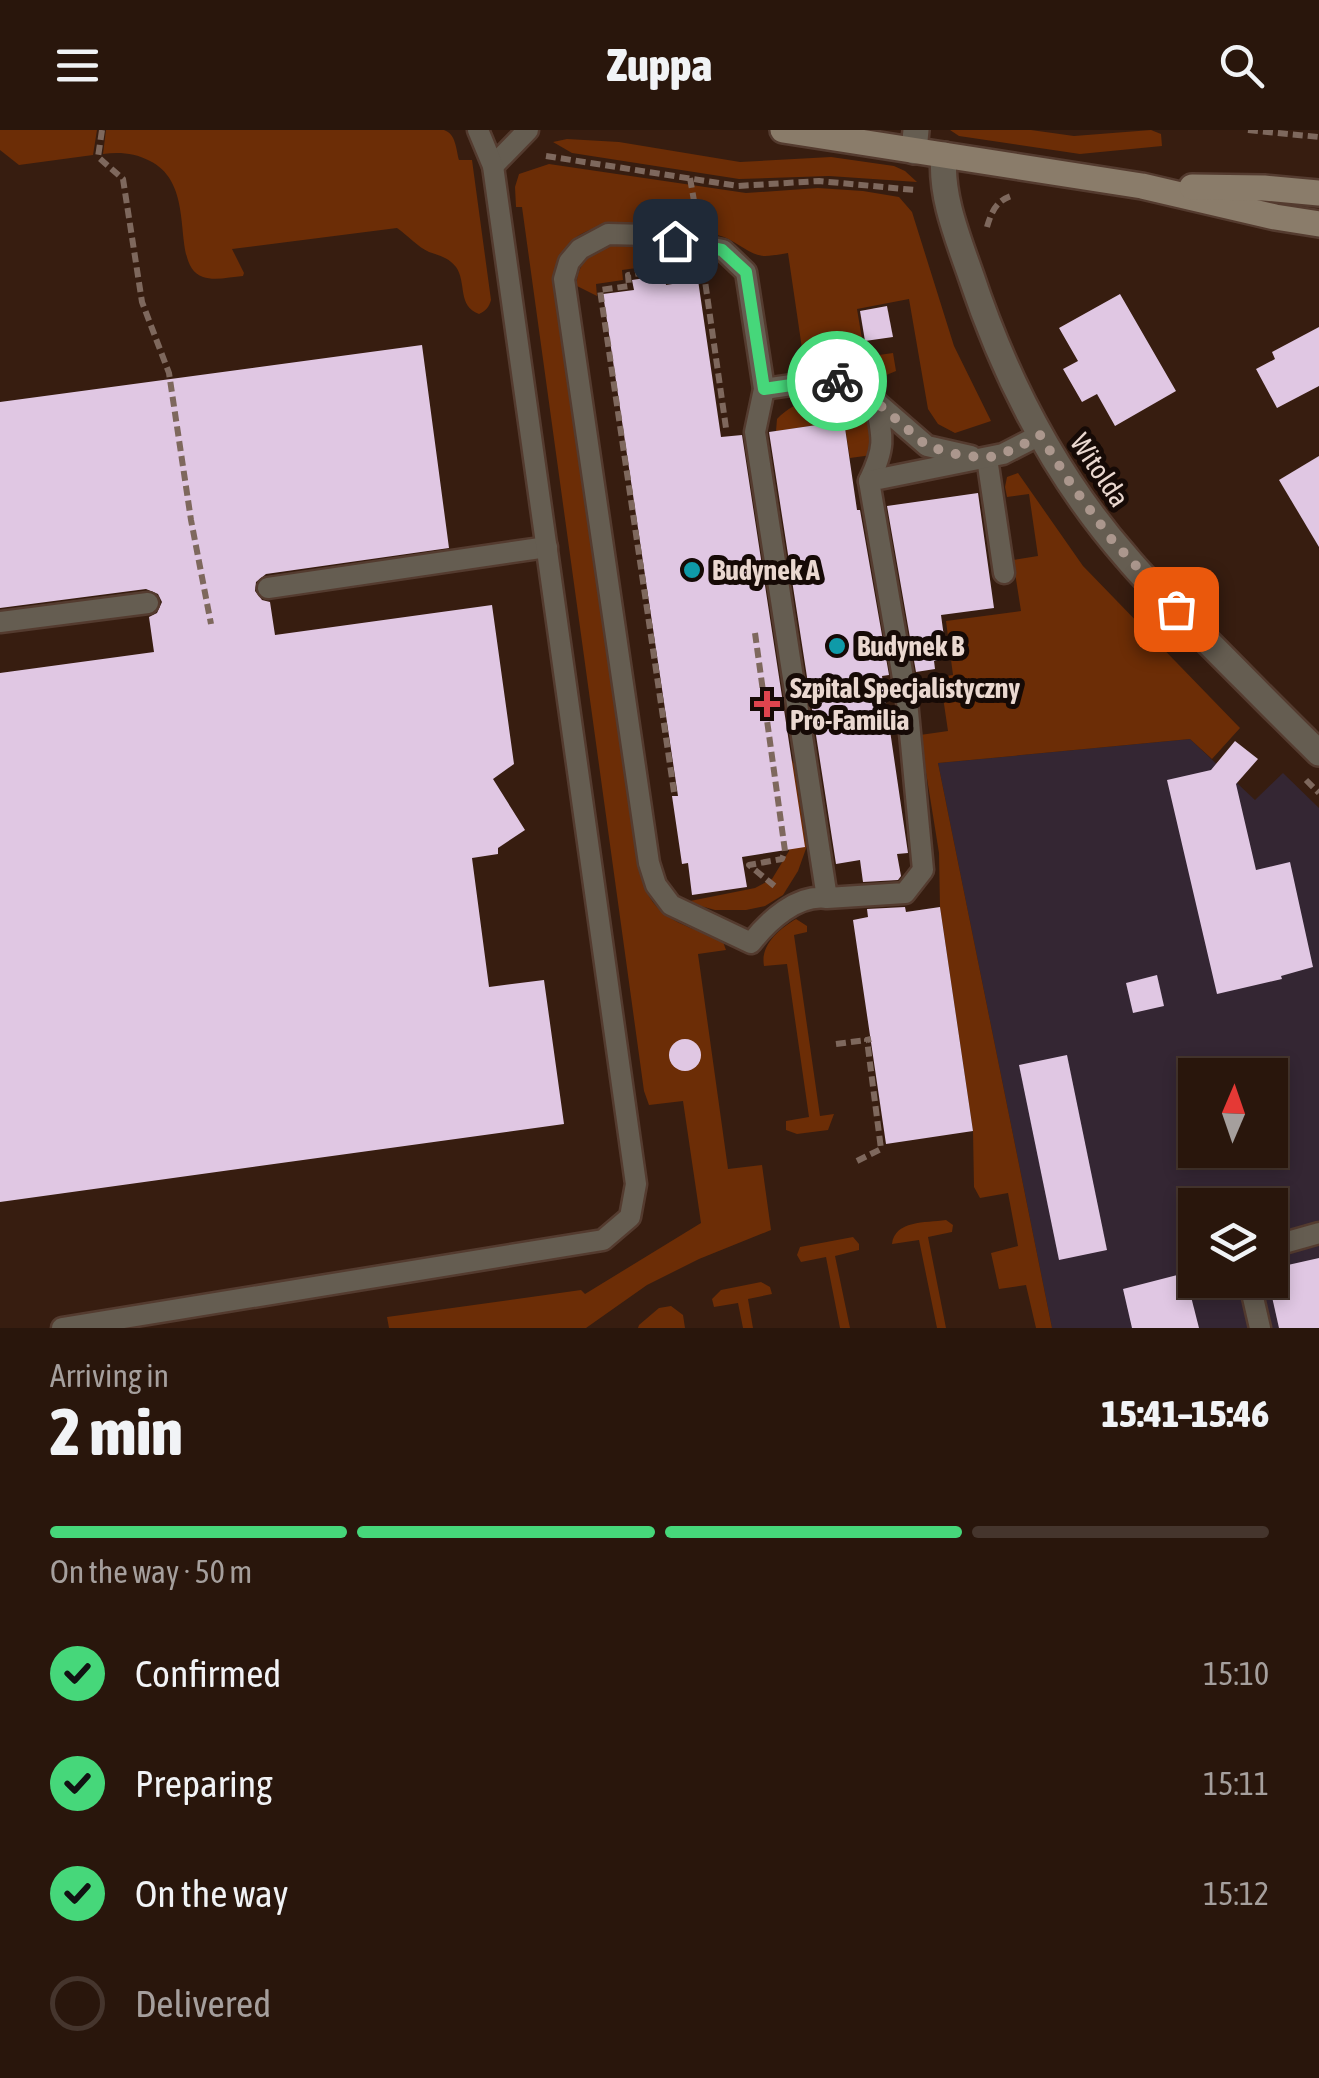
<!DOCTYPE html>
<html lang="en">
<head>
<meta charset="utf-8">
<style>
  :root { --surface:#29160c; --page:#311f15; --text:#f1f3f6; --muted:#a59f9d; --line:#45352d; --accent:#46d77a }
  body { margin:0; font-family:"Asap Condensed",sans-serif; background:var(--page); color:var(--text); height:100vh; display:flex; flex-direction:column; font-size:38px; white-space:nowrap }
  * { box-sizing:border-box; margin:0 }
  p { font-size:32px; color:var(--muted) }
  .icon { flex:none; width:55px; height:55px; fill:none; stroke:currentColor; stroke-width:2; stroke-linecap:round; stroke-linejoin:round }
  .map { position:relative; height:1198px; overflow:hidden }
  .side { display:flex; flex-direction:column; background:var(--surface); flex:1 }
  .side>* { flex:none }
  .needle { width:65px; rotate:2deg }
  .buttons { position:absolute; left:1178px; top:928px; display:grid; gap:20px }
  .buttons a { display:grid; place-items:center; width:110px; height:110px; border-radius:0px; background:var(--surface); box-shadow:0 5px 15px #0003,0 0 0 2px var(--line); font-size:50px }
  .pin { position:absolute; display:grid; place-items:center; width:85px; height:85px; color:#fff; margin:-42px; border-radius:20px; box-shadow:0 5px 15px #0006 }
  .courier { position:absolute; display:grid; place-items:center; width:100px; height:100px; margin:-50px; border:8px solid #46d77a; border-radius:50%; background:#fff; color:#222; box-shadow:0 2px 12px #0007 }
  .summary em { font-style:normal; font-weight:800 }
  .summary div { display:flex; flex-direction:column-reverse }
  .summary { display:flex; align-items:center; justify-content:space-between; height:170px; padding:0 50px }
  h1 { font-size:65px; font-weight:800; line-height:75px }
  .bar { display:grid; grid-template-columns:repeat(4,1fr); gap:15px 10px; align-content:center; height:120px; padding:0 50px }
  .bar i { height:12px; border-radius:8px; background:var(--line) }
  .bar .current { background:var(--accent) }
  .bar p { grid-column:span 4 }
  ol { padding:0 50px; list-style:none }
  li { display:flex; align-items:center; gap:30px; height:110px }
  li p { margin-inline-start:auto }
  li .icon { padding:10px; border-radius:50%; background:var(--accent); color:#111; stroke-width:4 }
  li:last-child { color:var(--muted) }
  li i { width:55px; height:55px; border:5px solid var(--line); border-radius:50% }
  header { display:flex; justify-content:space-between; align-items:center; height:130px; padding:0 50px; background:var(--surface); font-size:45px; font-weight:800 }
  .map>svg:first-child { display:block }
  .industrial { fill:#342633; fill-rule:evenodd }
  .green { fill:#6c2d06 }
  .building { fill:#e0c7e3 }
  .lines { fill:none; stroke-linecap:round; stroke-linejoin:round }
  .lane-casing { stroke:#543b2f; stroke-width:25 }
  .street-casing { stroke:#543b2f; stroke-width:30 }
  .secondary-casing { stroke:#543b2f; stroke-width:30 }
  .path { stroke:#7e685d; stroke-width:6; stroke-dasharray:10 5; stroke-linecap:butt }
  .lane { stroke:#655d51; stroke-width:20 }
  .street { stroke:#655d51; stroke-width:25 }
  .secondary { stroke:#8a7c6a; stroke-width:25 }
  .done { stroke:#ab978d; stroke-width:10; stroke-dasharray:0 18 }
  .route { stroke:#46d77a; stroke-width:12 }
  .culture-dot { fill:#0f9aa8; stroke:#160a06; stroke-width:4 }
  .health-dot { fill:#e0444e; stroke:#160a06; stroke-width:4 }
  .labels { text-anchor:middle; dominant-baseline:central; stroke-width:10; stroke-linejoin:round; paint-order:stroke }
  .street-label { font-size:28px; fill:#ead8d0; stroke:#160a06 }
  .poi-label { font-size:28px; font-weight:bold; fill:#ead8d0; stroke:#160a06; text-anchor:start }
</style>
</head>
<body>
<header><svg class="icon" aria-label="menu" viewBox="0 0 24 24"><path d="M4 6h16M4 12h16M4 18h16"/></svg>Zuppa<svg class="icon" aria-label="search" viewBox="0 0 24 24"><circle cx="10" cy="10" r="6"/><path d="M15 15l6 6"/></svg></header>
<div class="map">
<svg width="1319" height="1198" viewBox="0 0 1319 1198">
  <rect width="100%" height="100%" fill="#371d10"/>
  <path class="industrial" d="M1190,609L1255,670L1283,643L1319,678V1198H1052L938,633ZM1195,945H1270V1020H1195ZM1195,1075H1270V1150H1195Z"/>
  <g class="green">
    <path d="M0,0H97L93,25L19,35L0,20Z"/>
    <path d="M106,0H444C456,4 456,19 459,30H472L491,170C489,177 486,181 479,184C457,176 467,153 456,137C448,127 440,126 429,122C418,117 407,105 397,98L232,119L244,143L243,146C231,147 214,151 203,147C168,135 200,56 150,31C134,23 120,22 103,24Z"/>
    <path d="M950,0H1031L1074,6L1151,0L1161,4L1162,16L1080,24L959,6Z"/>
    <path d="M567,9L619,12L740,32L831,27L894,36L905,41L917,52L829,46L739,49L572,23L553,12Z"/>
    <path d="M549,34L746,63L818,58L863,61L899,67L912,82L954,216L991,291L955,303L938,294L928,279L909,169L857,179L865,227L893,223L896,241L884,246L855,233L805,239L788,123C781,124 772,126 765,126C751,126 737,112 724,107C709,102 693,102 678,99C629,92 563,83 554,149L641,738C643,746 644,755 647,762C660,791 694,799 722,809L726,820L698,824L728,1039L762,1035L771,1100L699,1129L647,1155L586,1198H389L387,1187L581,1160L585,1164L701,1093L683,971L649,975L644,961L522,77H516L515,57L519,44Z"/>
    <path d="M622,113L696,124L697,140L675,143L673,133L622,140L623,150L596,154L597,166L577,156C575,130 599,117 622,113Z"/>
    <path d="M841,268C869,279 869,288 876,316L872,325L850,328L844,291L776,301L777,289C798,268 812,270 841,268Z"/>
    <path d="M1018,343L1083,436L1240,598L1212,629L1190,609L938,633L1052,1198H1036L1026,1155L999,1159L991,1123L1018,1116L1008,1063L980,1068L974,1057L973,1001L940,777L939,723L920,605L948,601L940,547L953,545L946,491L1021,481L1013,430L1038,426L1029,364L1007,367L1005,357L1007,347Z"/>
    <path d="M774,603L795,635L808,713L798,741L783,765L765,776L746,780H715L697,775L690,771L755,758L772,749L789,721Z"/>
    <path d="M796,789L807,796V802L794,805L820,986L834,984L828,1000L797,1004L786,1000V991L809,987L787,834L764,836C760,815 779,799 796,789Z"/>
    <path d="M946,1090L953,1095L952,1102L928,1107L946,1198H937L919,1110L892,1114C895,1090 925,1093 946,1090Z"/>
    <path d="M853,1107L859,1114V1120L835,1126L850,1198H840L826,1127L801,1132L797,1125L800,1117Z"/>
    <path d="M761,1152L770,1157L772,1164L748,1169L753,1198H743L738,1173L714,1177L712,1169L721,1160Z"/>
    <path d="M671,1176L683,1185L685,1198H638L639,1195L659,1178Z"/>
  </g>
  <g class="building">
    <path d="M665,145L666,155L698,150L721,307L742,305L805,717L742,727L747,757L692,765L688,733L682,734L672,666H678L603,164L634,160L632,150Z"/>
    <path d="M1120,164L1176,261L1115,296L1097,264L1082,272L1063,239L1078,231L1059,198Z"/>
    <path d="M887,176L893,207L865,211L860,181Z"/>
    <path d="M1319,197V256L1277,278L1256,239L1275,229L1272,222Z"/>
    <path d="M422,215L449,418L266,444L256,452L255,461L262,470L270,472L275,505L492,475L514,634L493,649L525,700L498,718V724L472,728L489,857L544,850L564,994L0,1072V543L154,522L149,487L157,483L162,472L158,464L146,459L0,478V272Z"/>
    <path d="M844,291L857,380H860L889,545L882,546L908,723L897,724L901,746L898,750L863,752L860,730L836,734L769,302Z"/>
    <path d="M1319,326V417L1279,350Z"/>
    <path d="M978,363L994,478L941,485L947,529L934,531L935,539L916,542L887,376Z"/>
    <path d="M1235,611L1258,629L1236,654L1256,740L1290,732L1313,837L1281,846L1282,849L1217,864L1167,650L1211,640Z"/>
    <path d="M905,777L906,782L940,777L973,1001L886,1014L853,790L868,787L867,779Z"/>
    <path d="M1157,845L1164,876L1133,883L1126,853Z"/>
    <circle cx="685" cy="925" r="16"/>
    <path d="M1067,925L1107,1120L1059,1130L1019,935Z"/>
    <path d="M1319,1128V1198H1279L1270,1158V1139Z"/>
    <path d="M1185,1143L1199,1198H1132L1123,1159Z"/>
  </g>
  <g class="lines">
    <g class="lane-casing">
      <g id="lane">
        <path d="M493,36L528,0"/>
        <path d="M764,259L819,251H852L927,316L971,326"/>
        <path d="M987,328L1004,443"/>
        <path d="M869,351C886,316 883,308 875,270"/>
        <path d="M268,458L547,417"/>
        <path d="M0,492L148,473"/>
        <path d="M827,768L755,302L764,259L746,142L723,120L648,105L608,104L580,119L569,132L564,149L649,733L656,755L671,775L751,813C768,791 797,764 827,768L905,763L923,740L907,571L869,351L1003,324L1040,305"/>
        <path d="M1270,1117L1319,1103"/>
        <path d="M1249,1150L1260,1198"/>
        <path d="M62,1198L603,1110L630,1087L636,1054L493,36L478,0"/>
      </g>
    </g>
    <g class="street-casing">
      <g id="street">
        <path d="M914,21L916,0"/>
        <path d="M944,25C940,64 957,106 970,143C1004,246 1055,346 1127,428C1151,457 1180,483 1206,510C1244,548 1281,586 1319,623"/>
      </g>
    </g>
    <g class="secondary-casing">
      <g id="secondary">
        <path d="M783,0L1142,56L1275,87L1319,94"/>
        <path d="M1192,57L1264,58L1319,63"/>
      </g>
    </g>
    <g class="path">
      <path d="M102,0L98,27L123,49L142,172L169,243L191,390L211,494"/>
      <path d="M1248,0L1319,7"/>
      <path d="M546,26L738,56L819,51L915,60L916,62"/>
      <path d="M690,48L697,88"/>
      <path d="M987,97C991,83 996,71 1011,66"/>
      <path d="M755,503L785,721L782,729L749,735L777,758"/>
      <path d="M1306,650L1319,663"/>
      <path d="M674,662L600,160L629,156L628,145L669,138L670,149L704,144L726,298"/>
      <path d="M836,914L867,910"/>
      <path d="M857,1031L881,1019L867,910L871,909"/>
    </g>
    <use href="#lane" class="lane"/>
    <use href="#street" class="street"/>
    <use href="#secondary" class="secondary"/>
  </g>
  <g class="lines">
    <path class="done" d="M837,251H852L927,316L959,325L987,328L1015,319L1040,305L1071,354L1112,410L1176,479"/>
    <path class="route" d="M675,111L722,120L746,142L764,259L819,251H837"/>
  </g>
  <g class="culture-dot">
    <circle cx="692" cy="440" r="10"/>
    <circle cx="837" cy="516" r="10"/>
  </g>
  <path class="health-dot" d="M762 559h10v10h10v10h-10v10h-10v-10h-10v-10h10z"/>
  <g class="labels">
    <g class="street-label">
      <text transform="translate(1100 340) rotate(56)">Witolda</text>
    </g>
    <g class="poi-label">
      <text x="712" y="440">Budynek A</text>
      <text x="857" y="516">Budynek B</text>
      <text x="790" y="558">Szpital Specjalistyczny<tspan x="790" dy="32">Pro-Familia</tspan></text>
    </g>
  </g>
</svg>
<div class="buttons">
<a><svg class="needle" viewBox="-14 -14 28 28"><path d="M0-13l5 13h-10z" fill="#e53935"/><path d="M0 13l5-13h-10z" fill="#a59f9d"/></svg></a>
<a><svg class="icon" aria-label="layers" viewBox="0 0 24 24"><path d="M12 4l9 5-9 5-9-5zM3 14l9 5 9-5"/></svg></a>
</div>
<div class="pin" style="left:1176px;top:479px;background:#ea580c"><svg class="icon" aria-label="bag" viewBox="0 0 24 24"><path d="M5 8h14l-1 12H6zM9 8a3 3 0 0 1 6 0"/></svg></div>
<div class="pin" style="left:675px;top:111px;background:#1f2937"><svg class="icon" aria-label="home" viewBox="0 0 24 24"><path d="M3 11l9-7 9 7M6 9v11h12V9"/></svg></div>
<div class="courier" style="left:837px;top:251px"><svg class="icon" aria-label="bike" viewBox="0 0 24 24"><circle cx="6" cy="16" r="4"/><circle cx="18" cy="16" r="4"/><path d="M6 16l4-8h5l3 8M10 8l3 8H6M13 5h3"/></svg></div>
</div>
<section class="side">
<div class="summary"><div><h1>2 min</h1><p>Arriving in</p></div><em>15:41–15:46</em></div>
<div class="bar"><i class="current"></i><i class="current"></i><i class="current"></i><i></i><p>On the way · 50 m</p></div>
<ol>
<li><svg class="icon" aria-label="check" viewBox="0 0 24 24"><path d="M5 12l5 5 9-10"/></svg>Confirmed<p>15:10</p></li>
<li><svg class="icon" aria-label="check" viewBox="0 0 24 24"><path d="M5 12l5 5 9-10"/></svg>Preparing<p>15:11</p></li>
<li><svg class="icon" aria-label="check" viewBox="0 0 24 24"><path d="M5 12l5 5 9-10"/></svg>On the way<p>15:12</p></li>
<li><i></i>Delivered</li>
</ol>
</section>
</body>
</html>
